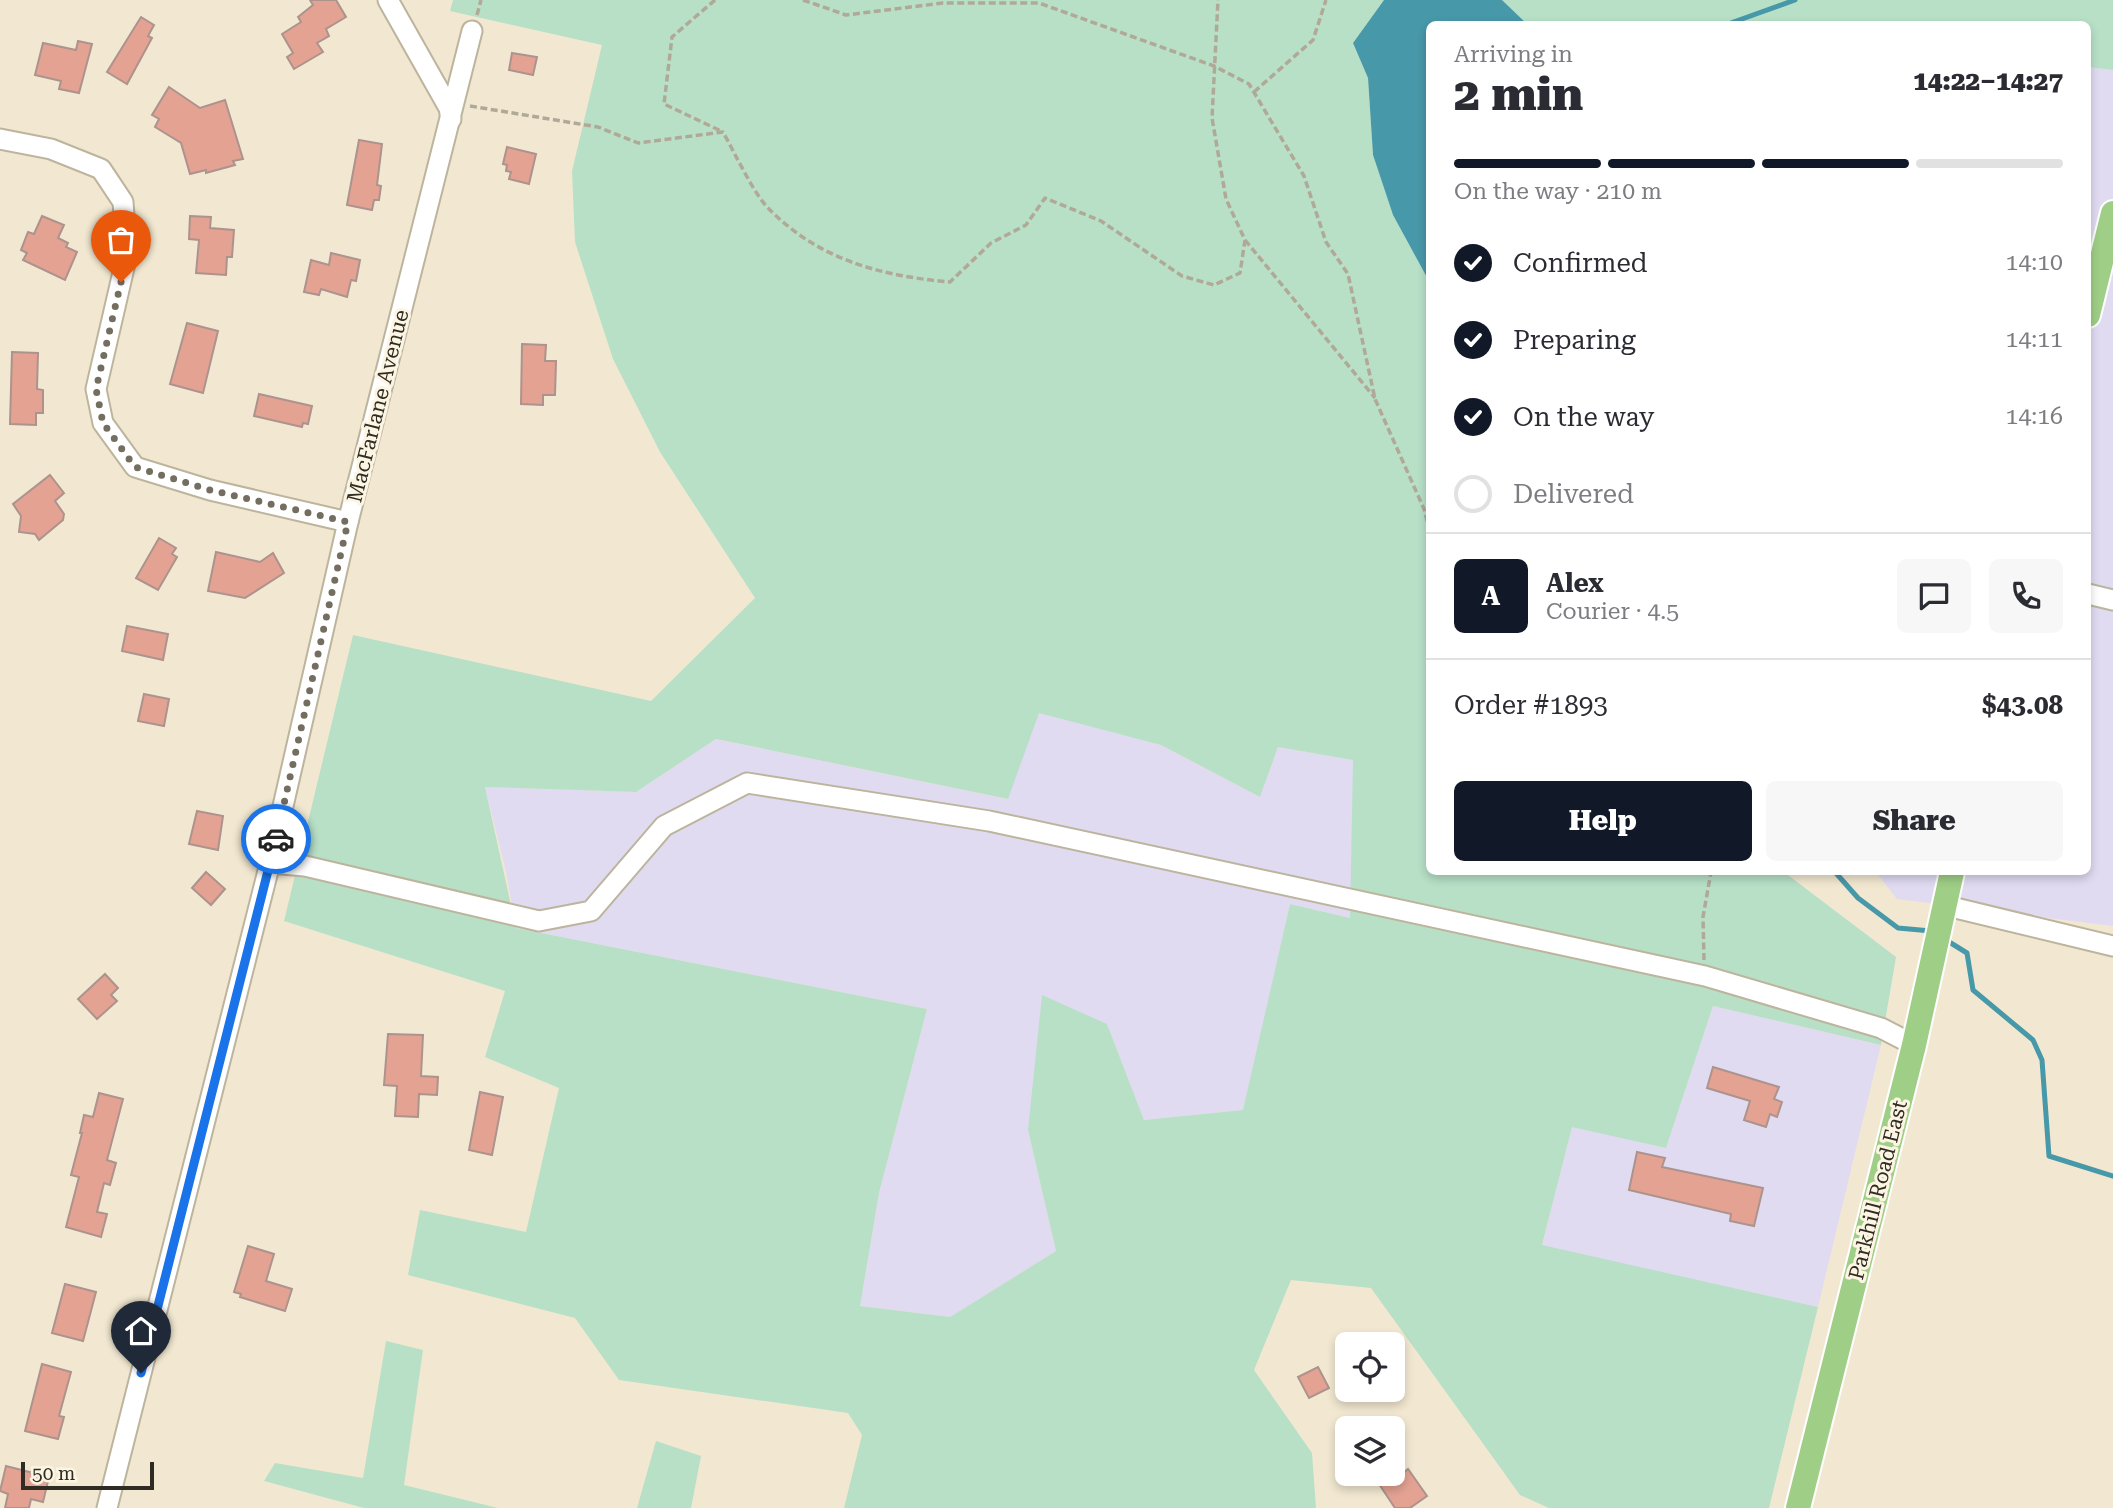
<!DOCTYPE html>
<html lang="en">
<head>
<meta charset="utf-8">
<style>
  :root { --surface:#fff; --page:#f7f7f7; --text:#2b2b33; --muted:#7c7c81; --line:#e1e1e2; --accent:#111827 }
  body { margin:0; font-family:"Roboto Serif",serif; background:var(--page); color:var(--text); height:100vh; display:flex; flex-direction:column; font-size:26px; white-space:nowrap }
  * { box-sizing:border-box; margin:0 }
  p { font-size:23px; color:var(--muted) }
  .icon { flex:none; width:38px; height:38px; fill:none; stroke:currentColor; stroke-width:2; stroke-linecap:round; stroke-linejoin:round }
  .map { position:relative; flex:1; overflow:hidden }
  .details { position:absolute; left:1426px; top:21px; width:665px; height:854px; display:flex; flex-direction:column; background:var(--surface); border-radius:10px; box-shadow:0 4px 10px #0003 }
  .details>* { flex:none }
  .controls { position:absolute; left:1335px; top:1332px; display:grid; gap:14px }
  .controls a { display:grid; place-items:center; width:70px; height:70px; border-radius:10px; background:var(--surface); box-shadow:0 4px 10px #0003; font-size:35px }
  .scale { position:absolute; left:21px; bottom:18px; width:133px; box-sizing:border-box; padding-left:7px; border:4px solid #2f2c23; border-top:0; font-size:19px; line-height:24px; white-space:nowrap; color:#2f2c23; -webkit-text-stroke:5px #fdf5e3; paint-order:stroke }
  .pin { position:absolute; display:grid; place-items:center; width:60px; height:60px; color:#fff; margin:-72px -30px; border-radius:50% 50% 50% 0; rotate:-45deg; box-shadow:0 0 7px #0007 }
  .pin .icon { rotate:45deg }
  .courier { position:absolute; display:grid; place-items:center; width:70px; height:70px; margin:-35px; border:5px solid #1a73e8; border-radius:50%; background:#fff; color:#222; box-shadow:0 2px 9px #0007 }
  .summary em { font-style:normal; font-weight:800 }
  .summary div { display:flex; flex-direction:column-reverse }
  .summary { display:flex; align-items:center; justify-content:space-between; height:119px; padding:0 28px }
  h1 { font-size:46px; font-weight:800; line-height:52px }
  .bar { display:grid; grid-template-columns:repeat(4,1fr); gap:10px 7px; align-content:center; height:84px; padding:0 28px }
  .bar i { height:9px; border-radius:5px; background:var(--line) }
  .bar .on { background:var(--accent) }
  .bar p { grid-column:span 4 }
  .line { display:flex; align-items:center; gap:18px; padding:0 28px; border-top:2px solid var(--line) }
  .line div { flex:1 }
  .round { display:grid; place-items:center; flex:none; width:74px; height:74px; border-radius:10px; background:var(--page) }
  ol { padding:0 28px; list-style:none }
  li { display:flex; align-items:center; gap:21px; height:77px }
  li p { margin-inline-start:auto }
  li .icon { padding:7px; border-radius:50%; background:var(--accent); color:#fff; stroke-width:4 }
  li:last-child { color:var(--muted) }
  li i { width:38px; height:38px; border:4px solid var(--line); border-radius:50% }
  .primary-button { display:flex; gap:14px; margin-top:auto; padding:14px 28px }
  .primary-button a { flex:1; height:80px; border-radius:10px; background:var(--accent); color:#fff; font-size:28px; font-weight:800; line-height:80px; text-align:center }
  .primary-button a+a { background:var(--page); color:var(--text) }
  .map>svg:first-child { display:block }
  .industrial { fill:#e0dbf1 }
  .green { fill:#b7e0c7; fill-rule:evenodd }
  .water { fill:#4798a9 }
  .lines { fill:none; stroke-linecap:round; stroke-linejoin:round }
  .stream { stroke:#4798a9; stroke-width:5 }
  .building { fill:#e4a293; stroke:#ac938d; stroke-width:2 }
  .minor-casing { stroke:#bdb49e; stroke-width:23 }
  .major-casing { stroke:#fff; stroke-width:28 }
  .path { stroke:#b1a997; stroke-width:3.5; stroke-dasharray:7 3.5; stroke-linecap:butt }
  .minor { stroke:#fff; stroke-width:19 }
  .major { stroke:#9fce86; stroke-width:24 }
  .done { stroke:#736e60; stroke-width:7; stroke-dasharray:0 12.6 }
  .route { stroke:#1a73e8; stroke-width:9 }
  .labels { text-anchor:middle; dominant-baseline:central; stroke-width:6; stroke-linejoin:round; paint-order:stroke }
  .street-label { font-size:21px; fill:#2f2c23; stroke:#fdf5e3 }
</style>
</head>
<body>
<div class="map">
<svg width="2113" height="1508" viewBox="0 0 2113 1508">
  <rect width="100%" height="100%" fill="#f2e8d1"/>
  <g class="industrial">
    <path d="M2088,67L2113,70V926L1897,899L1876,872H2088Z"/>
    <path d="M1038,712L1161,745L1260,797L1278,747L1354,760L1350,918L1290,904L1244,1110L1144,1120L1107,1024L1028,1130L1056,1251L950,1317L860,1306L879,1193L927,1009L516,928L506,872L485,787L636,792L716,739L1007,799Z"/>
    <path d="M1713,1006L1881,1045L1818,1307L1542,1246L1572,1126L1666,1148Z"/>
  </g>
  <g class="green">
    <path d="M453,0H1384L1353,43L1368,78L1373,155L1393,215L1430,283V872H1784L1896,957L1881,1045L1713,1006L1666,1148L1572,1127L1542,1245L1818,1307L1769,1508H1549L1520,1495L1371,1288L1291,1280L1254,1370L1312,1453L1316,1508H844L862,1435L848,1413L619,1380L575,1318L408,1275L420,1210L526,1232L559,1088L485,1057L505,991L284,921L353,635L651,701L755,598L660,452L613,359L575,242L572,171L602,45L450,11ZM1039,713L1161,745L1260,797L1278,747L1353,760L1350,918L1290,904L1243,1110L1144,1120L1107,1024L1042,995L1028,1130L1056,1251L950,1317L860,1306L879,1193L927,1009L516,928L485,787L636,792L716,739L1008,799Z"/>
    <path d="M1502,0H2113V70L2088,67V24H1527Z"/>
    <path d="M386,1341L423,1350L404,1485L498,1508H364L264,1481L275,1463L363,1478Z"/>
    <path d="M656,1441L701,1456L691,1508H637Z"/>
  </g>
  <path class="water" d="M1384,0H1502L1527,24H1430V283L1393,215L1373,155L1368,78L1353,43Z"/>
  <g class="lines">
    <g class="stream">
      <path d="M1728,24L1795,0"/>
      <path d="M1835,872L1858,898L1898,928L1931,931"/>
      <path d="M1946,940L1967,953L1973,990L2033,1040L2042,1060L2049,1156L2113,1176"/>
    </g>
  </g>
  <g class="building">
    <path d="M310,0H336L346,17L326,29L329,36L317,43L323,52L294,69L287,57L293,53L282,34L301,22L298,17L313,5Z"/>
    <path d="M141,17L154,25L148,36L152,38L127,84L107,72Z"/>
    <path d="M78,41L92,44L79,93L59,89L61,81L35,75L43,43L76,50Z"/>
    <path d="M512,53L537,57L533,75L509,70Z"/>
    <path d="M169,87L200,108L225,100L243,159L233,161L235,165L206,173V170L190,174L181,143L155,127L159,119L152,115Z"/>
    <path d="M359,140L382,144L377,185L381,186L379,200H374L372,210L347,205Z"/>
    <path d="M507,147L536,154L529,184L509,179L511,172L506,171L507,165L503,164Z"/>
    <path d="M42,216L64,225L58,238L68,243L66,247L77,252L65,280L23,260L27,253L21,250L28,232L34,234Z"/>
    <path d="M190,216L211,217L210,228L234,230L232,257H227L226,275L196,273L199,240L189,239Z"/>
    <path d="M331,253L360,260L356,281L351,280L347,297L321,289L319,295L304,292L311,260L329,265Z"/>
    <path d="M187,323L218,331L203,393L170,384Z"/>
    <path d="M522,344L546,345L545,361H556L555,395H543V405L521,404Z"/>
    <path d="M12,352L38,353L37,389L43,390V413H36V425L10,424Z"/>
    <path d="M259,394L312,406L308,424L303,423L302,427L254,416Z"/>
    <path d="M50,475L64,493L55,501L64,514L63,520L39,540L35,534L19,532L21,516L13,504Z"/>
    <path d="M159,538L176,548L172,554L177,557L158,590L136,578Z"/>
    <path d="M216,552L260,562L273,553L284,573L245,598L208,591Z"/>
    <path d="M127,626L168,634L163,660L122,651Z"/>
    <path d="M144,694L169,699L164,726L138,721Z"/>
    <path d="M197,811L223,816L218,850L189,844Z"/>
    <path d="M206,872L225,889L211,905L192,888Z"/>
    <path d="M105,974L118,988L111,995L117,1001L97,1019L78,999Z"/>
    <path d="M388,1034L423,1035L421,1076L438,1077L437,1095L419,1094L418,1117L395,1116L397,1086L384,1085Z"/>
    <path d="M1713,1067L1779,1087L1774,1099L1782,1102L1777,1117L1770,1114L1766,1127L1744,1120L1750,1101L1707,1088Z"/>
    <path d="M480,1092L503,1097L492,1155L469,1150Z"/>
    <path d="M99,1093L123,1099L107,1160L116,1163L110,1185L104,1183L97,1212L107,1214L101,1237L66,1227L79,1177L71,1175L82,1133H80L84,1115L93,1117Z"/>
    <path d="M1637,1152L1665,1158L1662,1167L1763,1188L1754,1226L1730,1221L1731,1214L1629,1190Z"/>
    <path d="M248,1246L274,1254L266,1281L292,1289L285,1311L240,1297L241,1294L234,1292Z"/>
    <path d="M65,1284L96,1292L83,1341L52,1333Z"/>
    <path d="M42,1364L71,1372L59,1416L64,1417L58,1439L25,1431Z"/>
    <path d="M1318,1367L1329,1388L1309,1398L1298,1377Z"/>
    <path d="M6,1466L49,1477L43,1502L31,1499L29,1508H5L8,1494L0,1491Z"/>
    <path d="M1398,1466L1403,1473L1408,1469L1427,1496L1410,1508H1395L1377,1481L1393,1474Z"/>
  </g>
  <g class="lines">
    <g class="minor-casing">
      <g id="minor">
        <path d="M388,0L449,108L451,119"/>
        <path d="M0,139L51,149L101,169L123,202L127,255L96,389L103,423L135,467L210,490L348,522"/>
        <path d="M2088,594L2113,600"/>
        <path d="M270,863L305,866L539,921L591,911L664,826L747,783L989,821L1705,976L1881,1028L1914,1045"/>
        <path d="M1943,905L2113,946"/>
        <path d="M107,1508L270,863L348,522L472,31"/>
      </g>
    </g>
    <g class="major-casing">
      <g id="major">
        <path d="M2088,315L2113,213"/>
        <path d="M1798,1508L1914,1045L1952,872"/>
      </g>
    </g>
    <g class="path">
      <path d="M715,0L672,37L664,104L721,131"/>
      <path d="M803,0L846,15L943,3H1039L1214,66L1249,84L1304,176L1326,242L1348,274L1375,399L1424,509L1430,532"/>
      <path d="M477,15L481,0"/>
      <path d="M1254,92L1313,40L1326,0"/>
      <path d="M470,106L598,127L638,143L723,132C735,153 754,195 770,210C820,260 881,276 950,282L991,243L1026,225L1045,198L1101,221L1182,276L1214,285L1240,273L1245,240L1226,199L1212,118L1218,0"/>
      <path d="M1245,240L1375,398"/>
      <path d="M1704,960L1703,917L1711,872"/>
    </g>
    <use href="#minor" class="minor"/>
    <use href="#major" class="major"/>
  </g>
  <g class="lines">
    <path class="done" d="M121,282L96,389L103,423L135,467L210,490L348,522L276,839"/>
    <path class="route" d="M141,1373L276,839"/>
  </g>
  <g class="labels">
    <g class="street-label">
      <text transform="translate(378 406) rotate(-76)">MacFarlane Avenue</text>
      <text transform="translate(1878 1190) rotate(-76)">Parkhill Road East</text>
    </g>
  </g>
</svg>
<div class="controls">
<a><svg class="icon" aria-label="locate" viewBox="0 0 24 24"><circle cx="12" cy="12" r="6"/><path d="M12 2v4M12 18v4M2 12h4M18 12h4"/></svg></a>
<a><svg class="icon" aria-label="layers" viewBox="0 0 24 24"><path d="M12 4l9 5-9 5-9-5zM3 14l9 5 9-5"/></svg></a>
</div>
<div class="scale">50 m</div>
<div class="pin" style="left:121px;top:282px;background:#ea580c"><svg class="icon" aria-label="bag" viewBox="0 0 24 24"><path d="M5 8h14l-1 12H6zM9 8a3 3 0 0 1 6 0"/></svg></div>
<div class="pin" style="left:141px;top:1373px;background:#1f2937"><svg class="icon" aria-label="home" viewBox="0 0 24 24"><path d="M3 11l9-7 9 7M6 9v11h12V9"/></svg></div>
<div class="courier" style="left:276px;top:839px"><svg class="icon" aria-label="car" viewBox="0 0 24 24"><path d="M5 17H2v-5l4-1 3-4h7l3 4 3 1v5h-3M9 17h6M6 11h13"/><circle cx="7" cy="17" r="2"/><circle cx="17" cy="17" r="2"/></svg></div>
<section class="details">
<div class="summary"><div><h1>2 min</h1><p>Arriving in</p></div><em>14:22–14:27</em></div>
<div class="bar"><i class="on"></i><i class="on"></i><i class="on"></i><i></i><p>On the way · 210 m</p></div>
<ol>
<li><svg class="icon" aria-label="check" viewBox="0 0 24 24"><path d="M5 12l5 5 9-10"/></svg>Confirmed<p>14:10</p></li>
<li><svg class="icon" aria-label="check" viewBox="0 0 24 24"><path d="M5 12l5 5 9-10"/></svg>Preparing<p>14:11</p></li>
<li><svg class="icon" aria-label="check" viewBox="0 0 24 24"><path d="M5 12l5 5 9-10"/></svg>On the way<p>14:16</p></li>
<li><i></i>Delivered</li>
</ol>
<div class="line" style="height:126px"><b class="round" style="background:var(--accent);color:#fff">A</b><div><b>Alex</b><p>Courier · 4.5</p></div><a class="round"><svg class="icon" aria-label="chat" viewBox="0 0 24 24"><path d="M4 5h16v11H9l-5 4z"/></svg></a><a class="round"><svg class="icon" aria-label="phone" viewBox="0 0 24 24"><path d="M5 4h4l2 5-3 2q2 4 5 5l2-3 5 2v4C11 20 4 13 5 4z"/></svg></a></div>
<div class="line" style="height:91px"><div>Order #1893</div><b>$43.08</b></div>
<div class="primary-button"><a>Help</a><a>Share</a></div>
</section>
</div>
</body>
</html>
